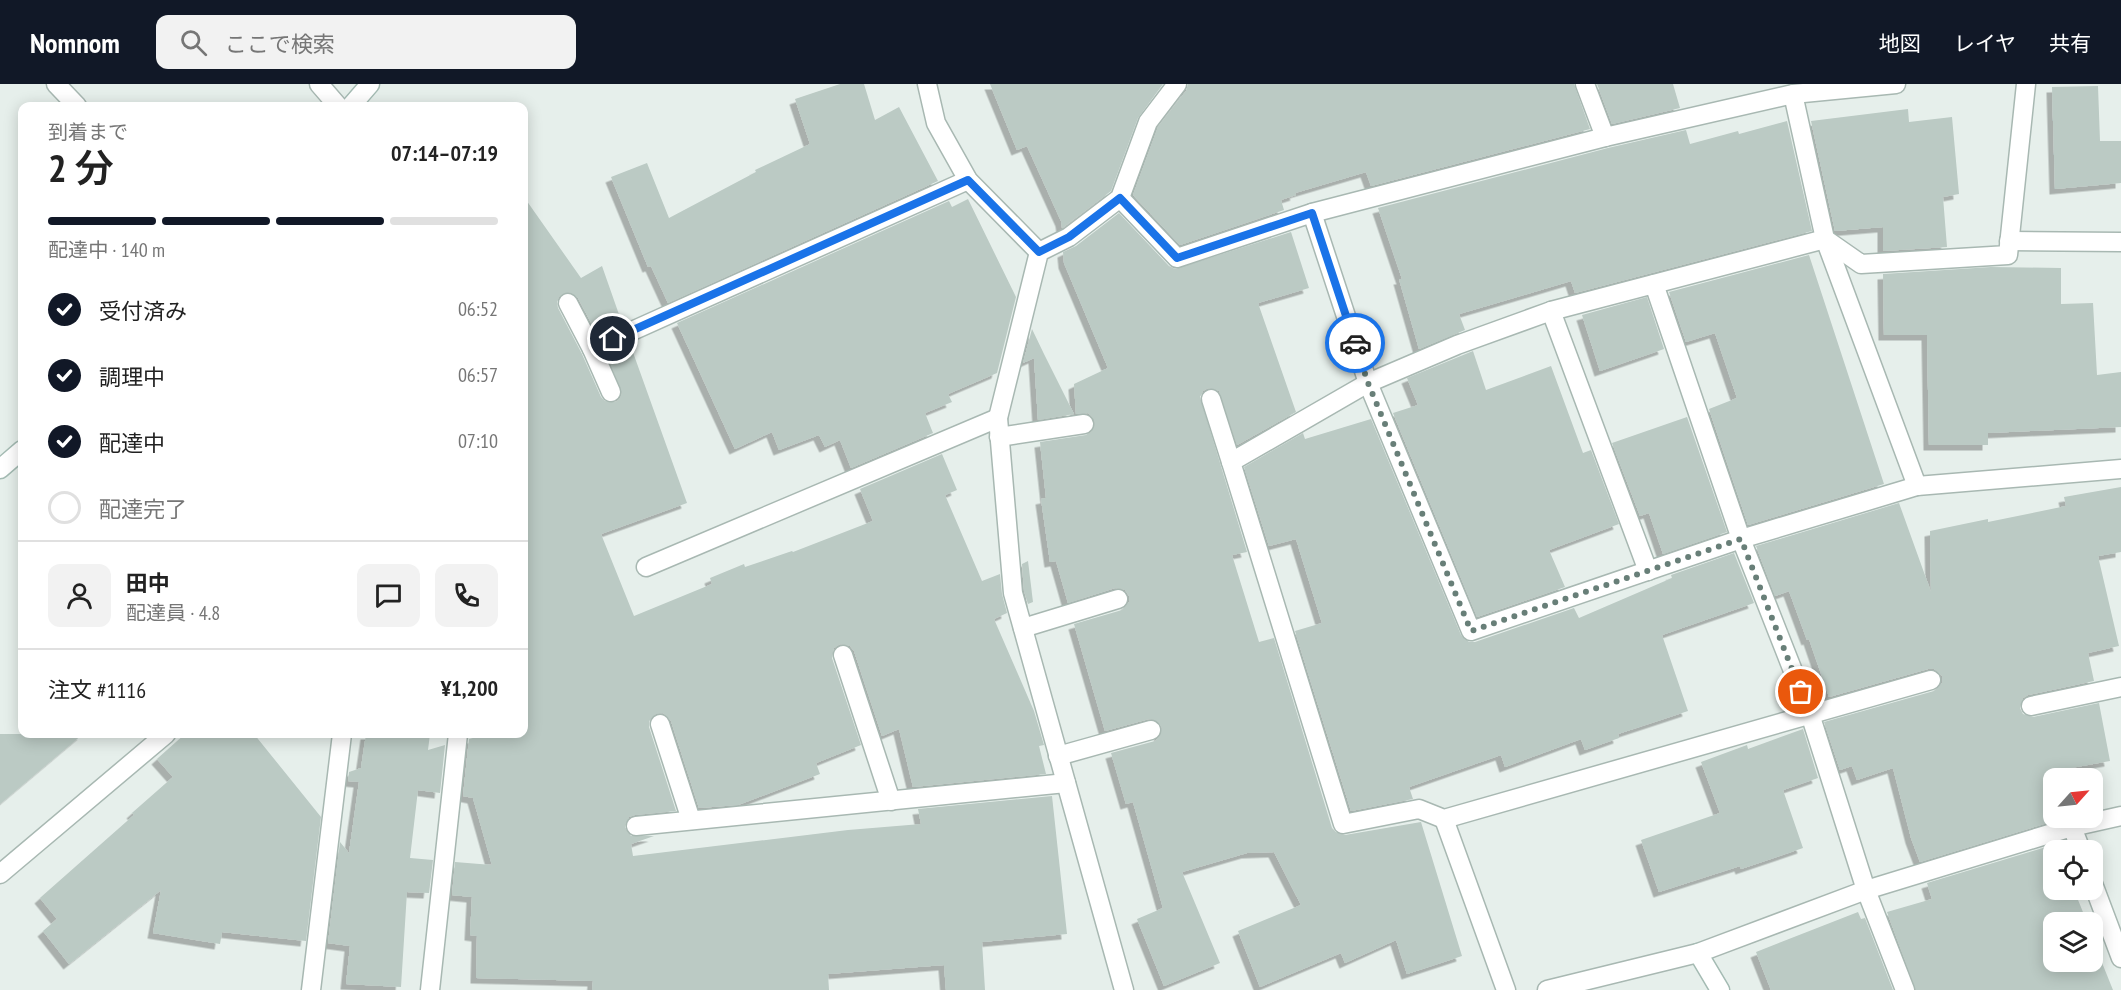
<!DOCTYPE html>
<html lang="ja">
<head>
<meta charset="utf-8">
<style>
  :root { --surface:#fff; --page:#f2f2f2; --text:#222; --muted:#767676; --line:#e0e0e0; --accent:#111827 }
  body { margin:0; font-family:"PT Sans Narrow","Noto Sans JP",sans-serif; background:var(--page); color:var(--text); height:100vh; display:flex; flex-direction:column; font-size:22px; white-space:nowrap }
  * { box-sizing:border-box; margin:0 }
  p { font-size:20px; color:var(--muted) }
  .icon { flex:none; width:33px; height:33px; fill:none; stroke:currentColor; stroke-width:2; stroke-linecap:round; stroke-linejoin:round }
  .map { position:relative; flex:1; overflow:hidden }
  .drawer { position:absolute; left:18px; top:18px; width:510px; height:636px; display:flex; flex-direction:column; background:var(--surface); border-radius:12px; box-shadow:0 3px 15px #0003 }
  .drawer>* { flex:none }
  .needle { width:39px; rotate:63deg }
  .buttons { position:absolute; left:2043px; top:684px; display:grid; gap:12px }
  .buttons a { display:grid; place-items:center; width:60px; height:60px; border-radius:12px; background:var(--surface); box-shadow:0 3px 15px #0003; font-size:30px }
  .pin { position:absolute; display:grid; place-items:center; width:51px; height:51px; color:#fff; margin:-26px; border:3px solid #fff; border-radius:50%; box-shadow:0 2px 6px #0007 }
  .courier { position:absolute; display:grid; place-items:center; width:60px; height:60px; margin:-30px; border:4px solid #1a73e8; border-radius:50%; background:#fff; color:#222; box-shadow:0 2px 8px #0007 }
  .headline em { font-style:normal; font-weight:600 }
  .headline div { display:flex; flex-direction:column-reverse }
  .headline { display:flex; align-items:center; justify-content:space-between; height:102px; padding:0 30px }
  h1 { font-size:39px; font-weight:600; line-height:45px }
  .bar { display:grid; grid-template-columns:repeat(4,1fr); gap:9px 6px; align-content:center; height:72px; padding:0 30px }
  .bar i { height:8px; border-radius:4px; background:var(--line) }
  .bar .current { background:var(--accent) }
  .bar p { grid-column:span 4 }
  .line { display:flex; align-items:center; gap:15px; padding:0 30px; border-top:2px solid var(--line) }
  .line div { flex:1 }
  .round { display:grid; place-items:center; flex:none; width:63px; height:63px; border-radius:12px; background:var(--page) }
  ol { padding:0 30px; list-style:none }
  li { display:flex; align-items:center; gap:18px; height:66px }
  li p { margin-inline-start:auto }
  li .icon { padding:6px; border-radius:50%; background:var(--accent); color:#fff; stroke-width:4 }
  li:last-child { color:var(--muted) }
  li i { width:33px; height:33px; border:3px solid var(--line); border-radius:50% }
  header { display:flex; align-items:center; gap:36px; box-sizing:border-box; height:84px; padding:0 30px; background:var(--accent); color:#fff }
  header strong { font-size:28px }
  nav { display:flex; gap:33px; margin-inline-start:auto; font-size:21px }
  .search { width:420px; height:54px; background:var(--page); display:flex; align-items:center; gap:15px; box-sizing:border-box; padding:0 21px; border-radius:12px; color:var(--muted); font-size:22px }
  .map>svg:first-child { display:block }
  .building { fill:#bbcac4; filter:url(#shadow) }
  .lines { fill:none; stroke-linecap:round; stroke-linejoin:round }
  .lane-casing { stroke:#a8b8b2; stroke-width:21 }
  .street-casing { stroke:#a8b8b2; stroke-width:21 }
  .secondary-casing { stroke:#a4bbb3; stroke-width:21 }
  .lane { stroke:#fff; stroke-width:18 }
  .street { stroke:#fff; stroke-width:18 }
  .secondary { stroke:#fff; stroke-width:18 }
  .done { stroke:#687f78; stroke-width:6; stroke-dasharray:0 10.8 }
  .route { stroke:#1a73e8; stroke-width:8 }
</style>
</head>
<body>
<header>
<strong>Nomnom</strong>
<div class="search"><svg class="icon" aria-label="search" viewBox="0 0 24 24"><circle cx="10" cy="10" r="6"/><path d="M15 15l6 6"/></svg>ここで検索</div>
<nav><a>地図</a><a>レイヤ</a><a>共有</a></nav>
</header>
<div class="map">
<svg width="2121" height="906" viewBox="0 0 2121 906">
  <defs>
    <filter id="shadow"><feDropShadow dx="-5.5" dy="5.5" stdDeviation="0" flood-color="#0004"/></filter>
  </defs>
  <rect width="100%" height="100%" fill="#e6efeb"/>
  <g class="building">
    <path d="M840,0H864L875,36L899,23L938,97L668,219L651,182L648,183L611,93L647,79L669,134L756,88L755,86L810,60L795,15Z"/>
    <path d="M990,0H1163L1138,34L1111,107L1062,144L1061,137L1027,62L1017,66Z"/>
    <path d="M1188,0H1574L1590,45L1371,102L1366,88L1295,109L1296,111L1281,116L1284,126L1180,161L1133,111L1158,43L1186,7Z"/>
    <path d="M1597,0H1673L1680,24L1612,40Z"/>
    <path d="M2098,2L2100,57H2121V99L2055,105L2052,3Z"/>
    <path d="M1908,25L1909,38L1952,33L1959,110L1943,113L1947,163L1883,167V143L1835,147L1811,37Z"/>
    <path d="M1787,37L1812,147L1575,209L1571,197L1490,221L1459,230L1465,246L1419,265L1399,195H1402L1378,124L1608,64L1686,46L1690,60L1738,47L1739,50Z"/>
    <path d="M524,113L581,194L602,182L622,239L597,250L578,214L569,208L559,213L557,218L558,224L582,270L601,313L605,317L616,318L620,314L622,309L607,271L630,260L687,419L601,450L634,532L712,500L710,494L744,480L745,483L792,467L793,468L873,437L860,405L942,370L957,406L945,411L982,497L1000,490L1002,510L1007,529L994,535L1034,627L1044,661L1039,662L1046,690L913,703L899,645L882,652L854,567L850,562L840,560L834,564L832,574L861,661L816,679L820,690L738,721L699,724L671,637L663,629L656,630L649,637V643L676,727L635,731L629,733L625,743L631,752H654L631,760L633,772L848,746L921,740L918,725L1052,712L1067,850L982,858L985,906H946L944,881L828,890L829,906H592L593,897L476,894L477,852L470,851L472,813L452,811L455,778L492,781L473,714L463,712L469,655L488,650H524Z"/>
    <path d="M968,115L1016,213L997,289L948,310L952,318L925,329L933,349L851,384L840,356L825,363L819,351L779,366L772,348L735,365L677,239L949,117L952,123Z"/>
    <path d="M1119,129L1169,182L1175,185L1291,148L1309,204L1258,219L1296,328L1237,361L1219,307L1208,304L1203,307L1200,313L1247,468L1232,471L1259,558L1274,554L1332,744L1336,748L1345,751L1421,738L1462,872L1407,890L1396,856L1345,879L1341,869L1260,903L1238,847L1301,821L1274,768L1247,769L1182,788L1220,879L1164,902L1137,835L1163,824L1133,718L1126,720L1111,669L1155,657L1159,653L1162,644L1158,638L1149,635L1105,647L1074,540L1122,526L1129,518V512L1125,506L1115,504L1068,519L1056,477L1050,478L1041,415L1046,414L1040,358L1086,351L1091,348L1095,339L1092,333L1088,329L1076,330L1074,300L1108,284L1064,179L1063,168L1076,162Z"/>
    <path d="M1809,171L1884,400L1748,441L1709,325L1737,314L1715,249L1686,258L1669,208Z"/>
    <path d="M1991,183L2061,184V220L2093,219L2097,291L2121,288V343L1988,349V361H1929L1927,251H1884L1883,190Z"/>
    <path d="M1647,213L1664,265L1600,287L1582,231Z"/>
    <path d="M1032,245L1044,270L1074,330L1038,336L1034,274L1023,279Z"/>
    <path d="M1473,267L1486,306L1551,282L1583,369L1591,366L1619,440L1549,466L1565,503L1477,533L1393,329L1418,321L1407,294Z"/>
    <path d="M1687,333L1727,448L1663,470L1649,429L1640,432L1612,359Z"/>
    <path d="M1371,335L1461,551L1469,558H1475L1574,524L1579,534L1672,494L1671,491L1734,469L1754,519L1662,551L1688,627L1618,650L1619,654L1585,666L1581,655L1505,683L1501,671L1409,703L1413,715L1351,727L1295,547L1322,539L1296,455L1269,462L1244,383L1303,349L1305,355Z"/>
    <path d="M2121,403V468L2098,472L2119,562L2088,569L2094,597L2028,611L2023,614L2020,624L2023,630L2033,633L2099,619L2110,677L2054,687V737L1920,778L1911,754L1893,684L1857,696L1852,682L1840,686L1824,638L1934,607L1942,599V592L1934,585H1928L1829,613L1809,555L1807,556L1789,507L1775,512L1756,462L1899,419L1931,508L1930,447L1988,435V438L2066,422L2064,413Z"/>
    <path d="M1028,477L1033,518L1028,520L1024,507L1022,480Z"/>
    <path d="M1803,645L1818,694L1783,706L1803,764L1741,785L1740,782L1659,808L1641,756L1720,729L1701,678L1747,661L1748,665Z"/>
    <path d="M0,650H83L0,720Z"/>
    <path d="M185,650H254L321,733L306,857L222,848L220,860L153,849L161,806L69,880L43,847L57,835L40,814L134,731L132,729L173,693L157,675Z"/>
    <path d="M366,650H430L428,666L445,661L440,709L418,706L410,774L433,776L429,809L407,808L401,903L346,900L350,862L328,859L340,758L349,769L359,698L348,697L349,688L361,684Z"/>
    <path d="M2056,760L2059,766H2054V806H2074L2087,838H2054V878H2092V854L2113,906H1916L1887,828L1932,815L1927,799Z"/>
    <path d="M1858,828L1861,835L1865,834L1893,906H1771L1756,868Z"/>
  </g>
  <g class="lines">
    <g class="lane-casing">
      <g id="lane">
        <path d="M2009,157L2121,158"/>
        <path d="M568,219L592,265L611,308"/>
        <path d="M1211,315L1231,378"/>
        <path d="M999,353L1084,340"/>
        <path d="M1023,544L1118,515"/>
        <path d="M1058,672L1151,646"/>
      </g>
    </g>
    <g class="street-casing">
      <g id="street">
        <path d="M56,0L77,22"/>
        <path d="M319,0L338,22"/>
        <path d="M927,0L936,39L968,96L1039,168"/>
        <path d="M1585,0L1605,53"/>
        <path d="M1793,10L1825,155L1917,402"/>
        <path d="M1120,114L1177,174L1312,129L1605,53L1793,10L1896,0"/>
        <path d="M1312,129L1368,299L1471,547L1741,455L1917,402L2121,385"/>
        <path d="M1654,200L1741,455L1810,630L1866,806L1905,906"/>
        <path d="M1551,227L1648,487"/>
        <path d="M592,265L968,96"/>
        <path d="M646,483L998,334"/>
        <path d="M843,571L891,717"/>
        <path d="M1931,596L1444,735L1419,725L1343,740L1231,378L1368,299L1457,261L1551,227L1825,155L1861,180L2008,171L2026,0"/>
        <path d="M2031,622L2121,603"/>
        <path d="M660,640L691,736"/>
        <path d="M1444,735L1506,906"/>
        <path d="M636,742L1066,699"/>
        <path d="M2072,743L2081,766"/>
        <path d="M0,790L166,650"/>
        <path d="M2092,797L2121,874"/>
        <path d="M311,906L342,650"/>
        <path d="M430,906L458,650"/>
        <path d="M1124,906L1013,509L998,334L1039,168L1069,153L1120,114L1148,38L1177,0"/>
        <path d="M1547,906L1698,869L1866,806L2072,743L2121,732"/>
      </g>
    </g>
    <g class="secondary-casing">
      <g id="secondary">
        <path d="M351,22L370,0"/>
        <path d="M0,385L22,366"/>
        <path d="M1698,869L1720,906"/>
      </g>
    </g>
    <use href="#lane" class="lane"/>
    <use href="#street" class="street"/>
    <use href="#secondary" class="secondary"/>
  </g>
  <g class="lines">
    <path class="done" d="M1355,259L1368,299L1471,547L1741,455L1801,608"/>
    <path class="route" d="M613,255L968,96L1039,168L1069,153L1120,114L1177,174L1312,129L1355,259"/>
  </g>
</svg>
<div class="buttons">
<a><svg class="needle" viewBox="-14 -14 28 28"><path d="M0-13l5 13h-10z" fill="#e53935"/><path d="M0 13l5-13h-10z" fill="#767676"/></svg></a>
<a><svg class="icon" aria-label="locate" viewBox="0 0 24 24"><circle cx="12" cy="12" r="6"/><path d="M12 2v4M12 18v4M2 12h4M18 12h4"/></svg></a>
<a><svg class="icon" aria-label="layers" viewBox="0 0 24 24"><path d="M12 4l9 5-9 5-9-5zM3 14l9 5 9-5"/></svg></a>
</div>
<div class="pin" style="left:1801px;top:608px;background:#ea580c"><svg class="icon" aria-label="bag" viewBox="0 0 24 24"><path d="M5 8h14l-1 12H6zM9 8a3 3 0 0 1 6 0"/></svg></div>
<div class="pin" style="left:613px;top:255px;background:#1f2937"><svg class="icon" aria-label="home" viewBox="0 0 24 24"><path d="M3 11l9-7 9 7M6 9v11h12V9"/></svg></div>
<div class="courier" style="left:1355px;top:259px"><svg class="icon" aria-label="car" viewBox="0 0 24 24"><path d="M5 17H2v-5l4-1 3-4h7l3 4 3 1v5h-3M9 17h6M6 11h13"/><circle cx="7" cy="17" r="2"/><circle cx="17" cy="17" r="2"/></svg></div>
<section class="drawer">
<div class="headline"><div><h1>2 分</h1><p>到着まで</p></div><em>07:14–07:19</em></div>
<div class="bar"><i class="current"></i><i class="current"></i><i class="current"></i><i></i><p>配達中 · 140 m</p></div>
<ol>
<li><svg class="icon" aria-label="check" viewBox="0 0 24 24"><path d="M5 12l5 5 9-10"/></svg>受付済み<p>06:52</p></li>
<li><svg class="icon" aria-label="check" viewBox="0 0 24 24"><path d="M5 12l5 5 9-10"/></svg>調理中<p>06:57</p></li>
<li><svg class="icon" aria-label="check" viewBox="0 0 24 24"><path d="M5 12l5 5 9-10"/></svg>配達中<p>07:10</p></li>
<li><i></i>配達完了</li>
</ol>
<div class="line" style="height:108px"><a class="round"><svg class="icon" aria-label="person" viewBox="0 0 24 24"><circle cx="12" cy="8" r="4"/><path d="M4 21q1-7 8-7t8 7"/></svg></a><div><b>田中</b><p>配達員 · 4.8</p></div><a class="round"><svg class="icon" aria-label="chat" viewBox="0 0 24 24"><path d="M4 5h16v11H9l-5 4z"/></svg></a><a class="round"><svg class="icon" aria-label="phone" viewBox="0 0 24 24"><path d="M5 4h4l2 5-3 2q2 4 5 5l2-3 5 2v4C11 20 4 13 5 4z"/></svg></a></div>
<div class="line" style="height:78px"><div>注文 #1116</div><b>¥1,200</b></div>
</section>
</div>
</body>
</html>
